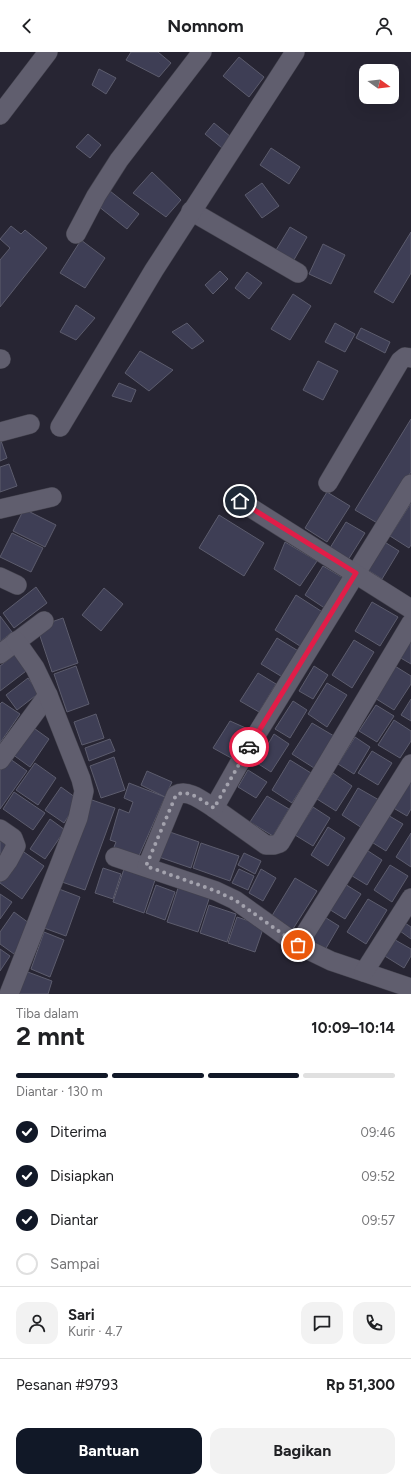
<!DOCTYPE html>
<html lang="id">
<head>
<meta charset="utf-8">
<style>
  :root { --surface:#fff; --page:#f2f2f2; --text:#202124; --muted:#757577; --line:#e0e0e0; --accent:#111827 }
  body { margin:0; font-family:Figtree,sans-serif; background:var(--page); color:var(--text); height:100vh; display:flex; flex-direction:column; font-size:15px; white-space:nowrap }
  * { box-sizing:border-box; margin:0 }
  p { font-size:13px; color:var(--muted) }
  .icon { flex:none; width:22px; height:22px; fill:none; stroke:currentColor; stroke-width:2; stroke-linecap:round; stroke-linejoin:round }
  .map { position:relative; height:942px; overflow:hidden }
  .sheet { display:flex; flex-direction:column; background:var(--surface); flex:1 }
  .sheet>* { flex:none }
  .needle { width:26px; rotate:105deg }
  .fabs { position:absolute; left:359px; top:12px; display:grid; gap:8px }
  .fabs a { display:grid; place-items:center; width:40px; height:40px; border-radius:8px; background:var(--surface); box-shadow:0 4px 16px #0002; font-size:20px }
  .pin { position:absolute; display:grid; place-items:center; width:34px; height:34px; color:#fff; margin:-17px; border:2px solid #fff; border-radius:50%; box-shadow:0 1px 4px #0007 }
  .courier { position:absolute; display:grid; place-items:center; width:40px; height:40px; margin:-20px; border:3px solid #e11d48; border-radius:50%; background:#fff; color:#222; box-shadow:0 1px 5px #0007 }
  .summary em { font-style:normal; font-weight:700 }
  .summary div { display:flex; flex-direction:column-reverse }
  .summary { display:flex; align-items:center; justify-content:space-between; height:68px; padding:0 16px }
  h1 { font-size:26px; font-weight:700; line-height:30px }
  .bar { display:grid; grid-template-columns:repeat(4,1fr); gap:6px 4px; align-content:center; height:48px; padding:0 16px }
  .bar i { height:5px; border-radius:3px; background:var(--line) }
  .bar .current { background:var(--accent) }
  .bar p { grid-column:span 4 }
  .line { display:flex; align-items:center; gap:10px; padding:0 16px; border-top:1px solid var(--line) }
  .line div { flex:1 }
  .round { display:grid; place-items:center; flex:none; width:42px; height:42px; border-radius:12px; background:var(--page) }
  ol { padding:0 16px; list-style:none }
  li { display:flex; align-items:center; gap:12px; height:44px }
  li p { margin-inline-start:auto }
  li .icon { padding:4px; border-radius:50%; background:var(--accent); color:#fff; stroke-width:4 }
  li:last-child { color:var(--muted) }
  li i { width:22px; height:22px; border:2px solid var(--line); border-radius:50% }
  .action { display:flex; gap:8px; margin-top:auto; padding:8px 16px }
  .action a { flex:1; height:46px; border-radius:12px; background:var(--accent); color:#fff; font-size:16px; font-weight:700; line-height:46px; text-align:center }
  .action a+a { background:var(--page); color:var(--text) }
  header { display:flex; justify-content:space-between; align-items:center; height:52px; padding:0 16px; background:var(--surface); font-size:18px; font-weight:700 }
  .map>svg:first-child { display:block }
  .building { fill:#3e3e55; stroke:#5c5c6d }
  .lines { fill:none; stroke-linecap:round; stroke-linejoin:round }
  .minor-casing { stroke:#43424d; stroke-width:20 }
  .minor { stroke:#605e6e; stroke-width:19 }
  .done { stroke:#a3a2ad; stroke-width:4; stroke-dasharray:0 7.2 }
  .route { stroke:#e11d48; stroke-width:5 }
</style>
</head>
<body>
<header><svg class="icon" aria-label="back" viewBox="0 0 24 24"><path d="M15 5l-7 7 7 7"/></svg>Nomnom<svg class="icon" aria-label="person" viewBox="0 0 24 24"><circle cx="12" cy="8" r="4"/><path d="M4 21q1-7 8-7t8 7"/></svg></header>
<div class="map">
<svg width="411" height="942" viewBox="0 0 411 942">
  <rect width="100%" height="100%" fill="#272533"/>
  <g class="building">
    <path d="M131,0H158L171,11L159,25L126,8Z"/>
    <path d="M239,5L264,25L249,45L223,24Z"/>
    <path d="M99,17L116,26L106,42L92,33Z"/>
    <path d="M214,71L231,85L222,96L205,82Z"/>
    <path d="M88,82L101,93L90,106L76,95Z"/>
    <path d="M271,96L300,115L289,132L260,113Z"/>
    <path d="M152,120L181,148L166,165L133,141Z"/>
    <path d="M262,131L279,154L262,166L245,143Z"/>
    <path d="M110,139L139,162L127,177L98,154Z"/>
    <path d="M11,174L21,182L25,178L47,196L0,255V208L10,196L0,187Z"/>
    <path d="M290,175L307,185L291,213L273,203Z"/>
    <path d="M411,180V221L393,251L374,240Z"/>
    <path d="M81,188L105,206L85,236L60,221Z"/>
    <path d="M323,192L345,203L331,232L309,222Z"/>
    <path d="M220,219L228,227L213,242L205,233Z"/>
    <path d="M247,220L262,231L249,247L235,236Z"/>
    <path d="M293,242L311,254L290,288L271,277Z"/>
    <path d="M76,253L95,266L76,288L60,280Z"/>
    <path d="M187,271L204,289L192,297L172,280Z"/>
    <path d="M335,271L355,282L345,300L325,290Z"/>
    <path d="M361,276L390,290L385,301L356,286Z"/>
    <path d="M140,299L173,318L149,339L125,321Z"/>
    <path d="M318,309L338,319L323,348L303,338Z"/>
    <path d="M119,331L136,338L131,350L112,344Z"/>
    <path d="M411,367V420L379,472L355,458Z"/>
    <path d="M0,386L7,406L0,409Z"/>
    <path d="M9,412L17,434L0,440V415Z"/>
    <path d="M327,440L350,454L327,490L305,476Z"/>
    <path d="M411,451V493L409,496L390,484Z"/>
    <path d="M24,457L56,473L45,495L13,479Z"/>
    <path d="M219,463L264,491L244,524L199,496Z"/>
    <path d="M346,470L365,481L348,508L330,496Z"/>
    <path d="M12,481L43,496L31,520L0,505Z"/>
    <path d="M383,489L399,499L382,527L366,517Z"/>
    <path d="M285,490L317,509L300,534L274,517Z"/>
    <path d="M323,514L345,527L326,557L305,543Z"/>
    <path d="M36,535L47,551L14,576L3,561Z"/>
    <path d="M104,536L123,552L101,579L82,563Z"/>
    <path d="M296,543L324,561L303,596L275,578Z"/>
    <path d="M372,550L398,565L380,594L355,579Z"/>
    <path d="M0,564L12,580L0,590Z"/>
    <path d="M63,566L78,611L52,620L37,575Z"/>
    <path d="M411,585V612L399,605Z"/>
    <path d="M277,586L300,600L284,626L261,612Z"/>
    <path d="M354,588L374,600L352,636L332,623Z"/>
    <path d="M18,600L30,616L0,639V614Z"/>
    <path d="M390,611L411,624V632L394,658L370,643Z"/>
    <path d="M76,614L89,652L67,660L54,622Z"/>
    <path d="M314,614L328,623L313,647L299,639Z"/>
    <path d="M258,621L276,632L259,660L240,649Z"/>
    <path d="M28,626L39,641L17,658L6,643Z"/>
    <path d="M327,631L347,643L327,675L308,662Z"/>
    <path d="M411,647V669L401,663Z"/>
    <path d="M293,649L307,658L290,686L275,677Z"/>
    <path d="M2,650L20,662L0,691V652Z"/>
    <path d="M376,653L394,664L377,690L359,679Z"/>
    <path d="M96,662L104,686L82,693L74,670Z"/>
    <path d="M394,668L411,679V689L400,706L378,693Z"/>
    <path d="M230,669L248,677L233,707L213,696Z"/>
    <path d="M312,671L334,684L314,716L292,702Z"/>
    <path d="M31,674L49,687L30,715L12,702Z"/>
    <path d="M274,682L289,692L271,720L257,711Z"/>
    <path d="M355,685L370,695L354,722L338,712Z"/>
    <path d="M110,687L115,699L89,709L85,696Z"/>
    <path d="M372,699L392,711L378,733L358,721Z"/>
    <path d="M6,704L27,719L0,757V713Z"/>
    <path d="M114,705L125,738L101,746L90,714Z"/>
    <path d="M290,708L311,721L292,751L272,738Z"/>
    <path d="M35,711L56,726L38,753L16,738Z"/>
    <path d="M248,718L267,730L256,746L238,735Z"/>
    <path d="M147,719L172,730L165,745L141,733Z"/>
    <path d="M333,721L352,734L336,759L317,747Z"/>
    <path d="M406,727L411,730V757L407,764L390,754Z"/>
    <path d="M129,731L165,745L138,806L114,795L116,790L110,788L119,757L129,761L133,750L124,746Z"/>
    <path d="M61,735L79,748L64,771L45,758Z"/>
    <path d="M358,736L379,748L362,776L342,763Z"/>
    <path d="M14,740L45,761L33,778L3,757Z"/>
    <path d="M267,744L289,757L273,784L250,770Z"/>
    <path d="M92,748L115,756L85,838L62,830Z"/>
    <path d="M313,755L330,766L313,794L295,783Z"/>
    <path d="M386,762L403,772L386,799L370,789Z"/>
    <path d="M50,767L65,778L45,807L30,797Z"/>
    <path d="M328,775L345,786L328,814L311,803Z"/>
    <path d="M164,778L199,790L191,816L156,804Z"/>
    <path d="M0,779L13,789L0,808Z"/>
    <path d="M411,781V815L396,805Z"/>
    <path d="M201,791L239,804L230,829L193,816Z"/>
    <path d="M365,797L382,808L367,833L349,822Z"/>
    <path d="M21,798L44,814L22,847L0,831V828Z"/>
    <path d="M244,801L261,809L255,822L238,813Z"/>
    <path d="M390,813L408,824L392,850L374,838Z"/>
    <path d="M125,814L156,825L144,861L113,850Z"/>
    <path d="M103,816L121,822L113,847L95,841Z"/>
    <path d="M239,817L254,824L248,838L232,831Z"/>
    <path d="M261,817L276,826L263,849L249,841Z"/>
    <path d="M295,826L317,839L291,880L270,867Z"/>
    <path d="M340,829L361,842L345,867L324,854Z"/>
    <path d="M156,833L175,840L165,868L146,861Z"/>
    <path d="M179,833L210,844L198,880L167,870Z"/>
    <path d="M59,837L80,845L66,884L44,876Z"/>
    <path d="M0,842L12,850L0,867Z"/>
    <path d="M368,847L387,858L366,892L347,880Z"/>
    <path d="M209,853L236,862L227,890L200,881Z"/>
    <path d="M14,860L33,874L14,902L0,892V880Z"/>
    <path d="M323,864L339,874L325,898L308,887Z"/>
    <path d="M237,865L264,874L255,900L228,891Z"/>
    <path d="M405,871L411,875V887L400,879Z"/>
    <path d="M44,880L64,888L50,925L31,917Z"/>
    <path d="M390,885L411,897V904L404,916L380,901Z"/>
    <path d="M0,897L10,904L0,919Z"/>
    <path d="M25,919L52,929L48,942H17Z"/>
  </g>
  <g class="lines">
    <g class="minor-casing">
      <g id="minor">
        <path d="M0,63L48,0"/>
        <path d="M191,159L298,221"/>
        <path d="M76,182L96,144L119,108L202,0"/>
        <path d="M0,307H1"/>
        <path d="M60,375L154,218L295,0"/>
        <path d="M0,380L30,372"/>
        <path d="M328,431L400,309L405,305L411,306"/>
        <path d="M411,432L245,701L214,756L266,793H274L280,791L411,571"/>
        <path d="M240,449L411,557"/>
        <path d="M0,457L52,445"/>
        <path d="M0,525L17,533"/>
        <path d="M0,602L44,569"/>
        <path d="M0,708L48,643"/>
        <path d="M0,777L13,786L16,794L8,809L0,820"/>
        <path d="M115,805L216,839L235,848L298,893L331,909L411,936"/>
        <path d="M147,814L176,743C188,736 204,750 214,756"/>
        <path d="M298,893L411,712"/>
        <path d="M364,920L411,846"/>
        <path d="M9,942L78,766L84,739L81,727L48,643L35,616L16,589"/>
      </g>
    </g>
    <use href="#minor" class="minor"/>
  </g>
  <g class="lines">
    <path class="done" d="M249,695L214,756C204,750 188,736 176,743L146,814L216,839L235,848L298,893"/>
    <path class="route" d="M240,449L356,521L249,695"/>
  </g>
</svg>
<div class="fabs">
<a><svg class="needle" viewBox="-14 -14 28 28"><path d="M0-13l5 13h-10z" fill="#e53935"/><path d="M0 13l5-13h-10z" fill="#757577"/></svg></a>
</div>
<div class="pin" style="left:298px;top:893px;background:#ea580c"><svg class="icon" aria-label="bag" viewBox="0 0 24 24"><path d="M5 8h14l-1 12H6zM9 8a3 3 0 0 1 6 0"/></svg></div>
<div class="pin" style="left:240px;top:449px;background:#1f2937"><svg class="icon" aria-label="home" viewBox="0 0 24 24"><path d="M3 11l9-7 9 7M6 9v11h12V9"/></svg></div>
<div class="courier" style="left:249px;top:695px"><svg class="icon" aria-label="car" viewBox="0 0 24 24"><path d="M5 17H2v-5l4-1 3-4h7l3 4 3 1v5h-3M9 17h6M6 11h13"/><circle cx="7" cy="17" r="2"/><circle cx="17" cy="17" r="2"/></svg></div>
</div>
<section class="sheet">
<div class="summary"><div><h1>2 mnt</h1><p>Tiba dalam</p></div><em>10:09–10:14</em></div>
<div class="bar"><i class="current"></i><i class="current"></i><i class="current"></i><i></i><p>Diantar · 130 m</p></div>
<ol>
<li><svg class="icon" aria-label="check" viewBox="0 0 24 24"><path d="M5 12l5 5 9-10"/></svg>Diterima<p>09:46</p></li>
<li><svg class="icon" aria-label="check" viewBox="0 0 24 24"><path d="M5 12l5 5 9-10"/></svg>Disiapkan<p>09:52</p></li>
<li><svg class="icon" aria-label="check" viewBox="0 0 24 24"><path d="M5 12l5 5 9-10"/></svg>Diantar<p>09:57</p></li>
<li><i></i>Sampai</li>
</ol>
<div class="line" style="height:72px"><a class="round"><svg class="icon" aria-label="person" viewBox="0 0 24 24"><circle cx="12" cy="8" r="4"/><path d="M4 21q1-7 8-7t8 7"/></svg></a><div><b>Sari</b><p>Kurir · 4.7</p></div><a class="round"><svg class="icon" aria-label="chat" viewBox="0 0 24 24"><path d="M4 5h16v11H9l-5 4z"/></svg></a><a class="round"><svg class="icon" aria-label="phone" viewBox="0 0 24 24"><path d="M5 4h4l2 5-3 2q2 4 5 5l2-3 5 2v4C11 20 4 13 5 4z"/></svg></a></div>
<div class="line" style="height:52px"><div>Pesanan #9793</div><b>Rp 51,300</b></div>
<div class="action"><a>Bantuan</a><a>Bagikan</a></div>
</section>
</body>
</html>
